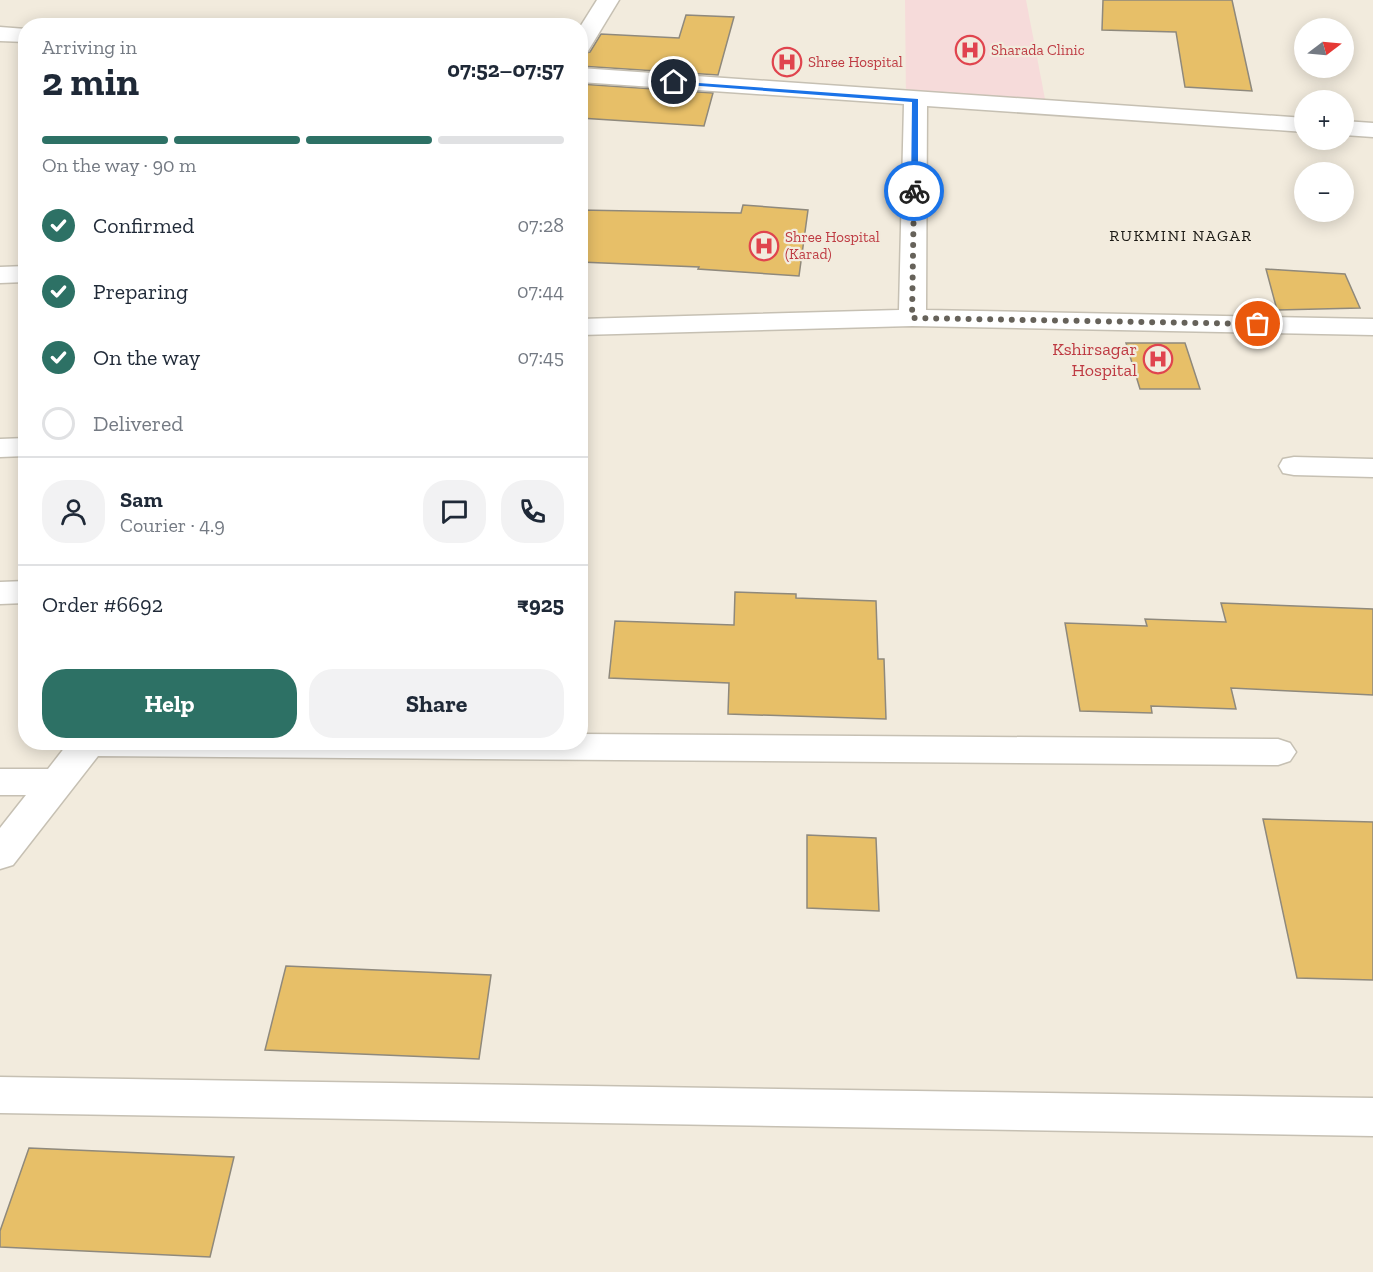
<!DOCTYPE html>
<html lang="en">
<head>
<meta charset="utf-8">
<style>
  :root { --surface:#fff; --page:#f2f2f3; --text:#1f2937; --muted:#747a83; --line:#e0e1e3; --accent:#2d7165 }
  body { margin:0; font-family:"Zilla Slab",serif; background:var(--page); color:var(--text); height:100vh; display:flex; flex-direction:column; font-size:22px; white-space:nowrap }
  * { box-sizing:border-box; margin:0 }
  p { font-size:20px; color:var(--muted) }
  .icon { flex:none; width:33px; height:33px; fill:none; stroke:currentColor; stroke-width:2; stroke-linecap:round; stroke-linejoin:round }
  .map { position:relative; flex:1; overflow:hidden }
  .side { position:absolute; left:18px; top:18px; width:570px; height:732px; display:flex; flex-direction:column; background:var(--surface); border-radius:24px; box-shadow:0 3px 15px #0003 }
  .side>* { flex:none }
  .needle { width:39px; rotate:74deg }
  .tools { position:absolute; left:1294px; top:18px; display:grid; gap:12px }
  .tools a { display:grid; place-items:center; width:60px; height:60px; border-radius:50%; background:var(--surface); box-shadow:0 3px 15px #0003; font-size:30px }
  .pin { position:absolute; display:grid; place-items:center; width:51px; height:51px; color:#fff; margin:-26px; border:3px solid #fff; border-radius:50%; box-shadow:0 2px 6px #0007 }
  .courier { position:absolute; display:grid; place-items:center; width:60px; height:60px; margin:-30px; border:4px solid #1a73e8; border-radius:50%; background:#fff; color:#222; box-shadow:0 2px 8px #0007 }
  .summary em { font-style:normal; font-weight:800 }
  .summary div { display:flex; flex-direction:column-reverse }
  .summary { display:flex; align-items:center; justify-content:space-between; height:102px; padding:0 24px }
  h1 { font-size:39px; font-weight:800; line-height:45px }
  .bar { display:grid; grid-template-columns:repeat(4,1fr); gap:9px 6px; align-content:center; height:72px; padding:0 24px }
  .bar i { height:8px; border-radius:4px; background:var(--line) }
  .bar .on { background:var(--accent) }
  .bar p { grid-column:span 4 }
  .line { display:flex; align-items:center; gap:15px; padding:0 24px; border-top:2px solid var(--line) }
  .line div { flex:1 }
  .round { display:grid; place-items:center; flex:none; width:63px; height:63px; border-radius:24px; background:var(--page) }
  ol { padding:0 24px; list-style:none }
  li { display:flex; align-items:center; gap:18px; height:66px }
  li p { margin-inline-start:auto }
  li .icon { padding:6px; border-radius:50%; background:var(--accent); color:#fff; stroke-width:4 }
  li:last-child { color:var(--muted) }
  li i { width:33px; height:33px; border:3px solid var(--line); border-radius:50% }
  .button { display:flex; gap:12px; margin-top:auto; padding:12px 24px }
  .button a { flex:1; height:69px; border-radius:24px; background:var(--accent); color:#fff; font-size:24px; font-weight:800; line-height:69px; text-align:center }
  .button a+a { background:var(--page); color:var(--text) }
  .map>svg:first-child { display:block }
  .medical { fill:#f6dbda }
  .building { fill:#e7bf68; stroke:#8f897c; stroke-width:1.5 }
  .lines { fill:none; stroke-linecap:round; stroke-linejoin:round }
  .minor-casing { stroke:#c6c0b3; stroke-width:3 }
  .minor { fill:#fff; fill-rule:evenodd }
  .route { fill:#1a73e8 }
  .done { stroke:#66625a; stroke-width:6; stroke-dasharray:0 10.8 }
  .labels { text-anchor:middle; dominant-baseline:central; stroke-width:4.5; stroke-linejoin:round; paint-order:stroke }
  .far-health-label { font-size:15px; fill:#be3a42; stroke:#f2ebdd; text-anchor:start }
  .far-neighbourhood-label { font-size:16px; letter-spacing:1.5px; fill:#1b1914; stroke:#f2ebdd }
  .health-label { font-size:18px; fill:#be3a42; stroke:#f2ebdd; text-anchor:end }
</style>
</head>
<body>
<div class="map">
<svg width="1373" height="1272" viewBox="0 0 1373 1272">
  <rect width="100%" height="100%" fill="#f2ebdd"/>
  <path class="medical" d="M905,0H1026L1045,99L906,100Z"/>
  <g class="building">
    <path d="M1103,0H1232L1252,91L1185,87L1176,32L1102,30Z"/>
    <path d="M686,15L734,17L718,75L580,66V54L590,52L601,34L679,38Z"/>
    <path d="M580,84L713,93L704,126L580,118Z"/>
    <path d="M743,205L808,210L799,276L698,269L699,267L580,262V210L741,213Z"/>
    <path d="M1266,269L1345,274L1360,308L1277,310Z"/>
    <path d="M1126,343H1185L1200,389H1140Z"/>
    <path d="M735,592L796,594V598L876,601L878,659H884L886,719L728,714L729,683L609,678L615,621L734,625Z"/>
    <path d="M1221,603L1373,609V695L1231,688L1236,709L1151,706L1152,713L1080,711L1065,623L1147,626L1145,619L1226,622Z"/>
    <path d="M1263,819L1373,822V980L1297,978Z"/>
    <path d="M807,835L876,838L879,911L807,908Z"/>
    <path d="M286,966L491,975L479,1059L265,1050Z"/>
    <path d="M29,1148L234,1157L210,1257L0,1247V1231Z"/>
  </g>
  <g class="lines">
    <g class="minor-casing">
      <g id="minor">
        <path d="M597,0H619L588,51L580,52V27Z"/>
        <path d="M0,27L26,29V42L0,41Z"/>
        <path d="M580,68L1305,118V132L927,106L926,310L1373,319V335L912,326L580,335V319L899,310L904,104L580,82Z"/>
        <path d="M1344,121L1373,123V137L1344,135Z"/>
        <path d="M26,266V282L0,283V267Z"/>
        <path d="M26,438V456L0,457V439Z"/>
        <path d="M1294,457L1373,459V477L1294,475L1283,473L1279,466L1283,459Z"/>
        <path d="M26,581V603L0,604V582Z"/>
        <path d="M580,734L1278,739L1290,743L1296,752L1290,761L1278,765L98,756L13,865L0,869V828L26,795H0V769H48L69,742H580Z"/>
        <path d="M0,1077L1373,1098V1136L0,1113Z"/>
      </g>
    </g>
    <use href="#minor" class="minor"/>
  </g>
  <path class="route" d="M671,81L918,99V191L914,194L911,191L912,102L674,84Z"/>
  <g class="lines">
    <path class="done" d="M914,191L912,318L1258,324"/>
  </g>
  <defs>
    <g id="hospital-ring" transform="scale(1.5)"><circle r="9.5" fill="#f2ebdd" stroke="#e0444e" stroke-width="1.5"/><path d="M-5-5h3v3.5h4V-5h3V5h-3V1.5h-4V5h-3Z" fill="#e0444e"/></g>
  </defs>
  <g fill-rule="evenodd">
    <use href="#hospital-ring" x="970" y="50"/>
    <use href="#hospital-ring" x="787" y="62"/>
    <use href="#hospital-ring" x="764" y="246"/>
    <use href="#hospital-ring" x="1158" y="359"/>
  </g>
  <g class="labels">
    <g class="far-health-label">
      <text x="991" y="50">Sharada Clinic</text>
      <text x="808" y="62">Shree Hospital</text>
      <text x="785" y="237">Shree Hospital<tspan x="785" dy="17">(Karad)</tspan></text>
    </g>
    <g class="far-neighbourhood-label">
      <text x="1181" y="235">RUKMINI NAGAR</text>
    </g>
    <g class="health-label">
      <text x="1137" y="349">Kshirsagar<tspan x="1137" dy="21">Hospital</tspan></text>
    </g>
  </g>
</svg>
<div class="tools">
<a><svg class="needle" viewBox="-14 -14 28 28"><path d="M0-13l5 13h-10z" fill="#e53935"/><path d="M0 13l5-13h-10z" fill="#747a83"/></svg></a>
<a>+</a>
<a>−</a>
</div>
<div class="pin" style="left:1258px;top:324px;background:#ea580c"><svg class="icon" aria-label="bag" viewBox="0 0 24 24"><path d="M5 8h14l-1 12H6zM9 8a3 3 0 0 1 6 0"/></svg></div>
<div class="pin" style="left:674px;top:82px;background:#1f2937"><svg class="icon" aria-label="home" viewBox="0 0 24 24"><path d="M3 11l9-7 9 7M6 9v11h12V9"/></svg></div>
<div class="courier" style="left:914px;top:191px"><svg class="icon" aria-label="bike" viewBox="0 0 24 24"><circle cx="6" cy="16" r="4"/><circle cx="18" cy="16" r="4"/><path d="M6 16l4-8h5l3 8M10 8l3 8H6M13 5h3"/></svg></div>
<section class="side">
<div class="summary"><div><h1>2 min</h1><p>Arriving in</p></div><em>07:52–07:57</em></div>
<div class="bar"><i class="on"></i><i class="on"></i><i class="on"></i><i></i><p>On the way · 90 m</p></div>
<ol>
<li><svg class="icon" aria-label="check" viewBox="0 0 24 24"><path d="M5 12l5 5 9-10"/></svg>Confirmed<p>07:28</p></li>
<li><svg class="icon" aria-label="check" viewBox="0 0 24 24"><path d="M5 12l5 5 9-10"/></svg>Preparing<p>07:44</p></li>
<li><svg class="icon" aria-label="check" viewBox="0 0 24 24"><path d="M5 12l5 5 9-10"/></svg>On the way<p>07:45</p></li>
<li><i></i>Delivered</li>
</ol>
<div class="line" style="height:108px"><a class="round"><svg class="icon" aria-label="person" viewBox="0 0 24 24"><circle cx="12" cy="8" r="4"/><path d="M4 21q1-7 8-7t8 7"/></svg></a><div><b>Sam</b><p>Courier · 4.9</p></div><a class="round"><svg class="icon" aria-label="chat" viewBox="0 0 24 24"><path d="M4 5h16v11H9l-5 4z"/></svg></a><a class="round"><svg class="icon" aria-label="phone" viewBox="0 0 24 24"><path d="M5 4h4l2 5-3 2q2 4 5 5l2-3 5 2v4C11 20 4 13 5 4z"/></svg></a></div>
<div class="line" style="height:78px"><div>Order #6692</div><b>₹925</b></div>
<div class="button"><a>Help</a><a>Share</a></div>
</section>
</div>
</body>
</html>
